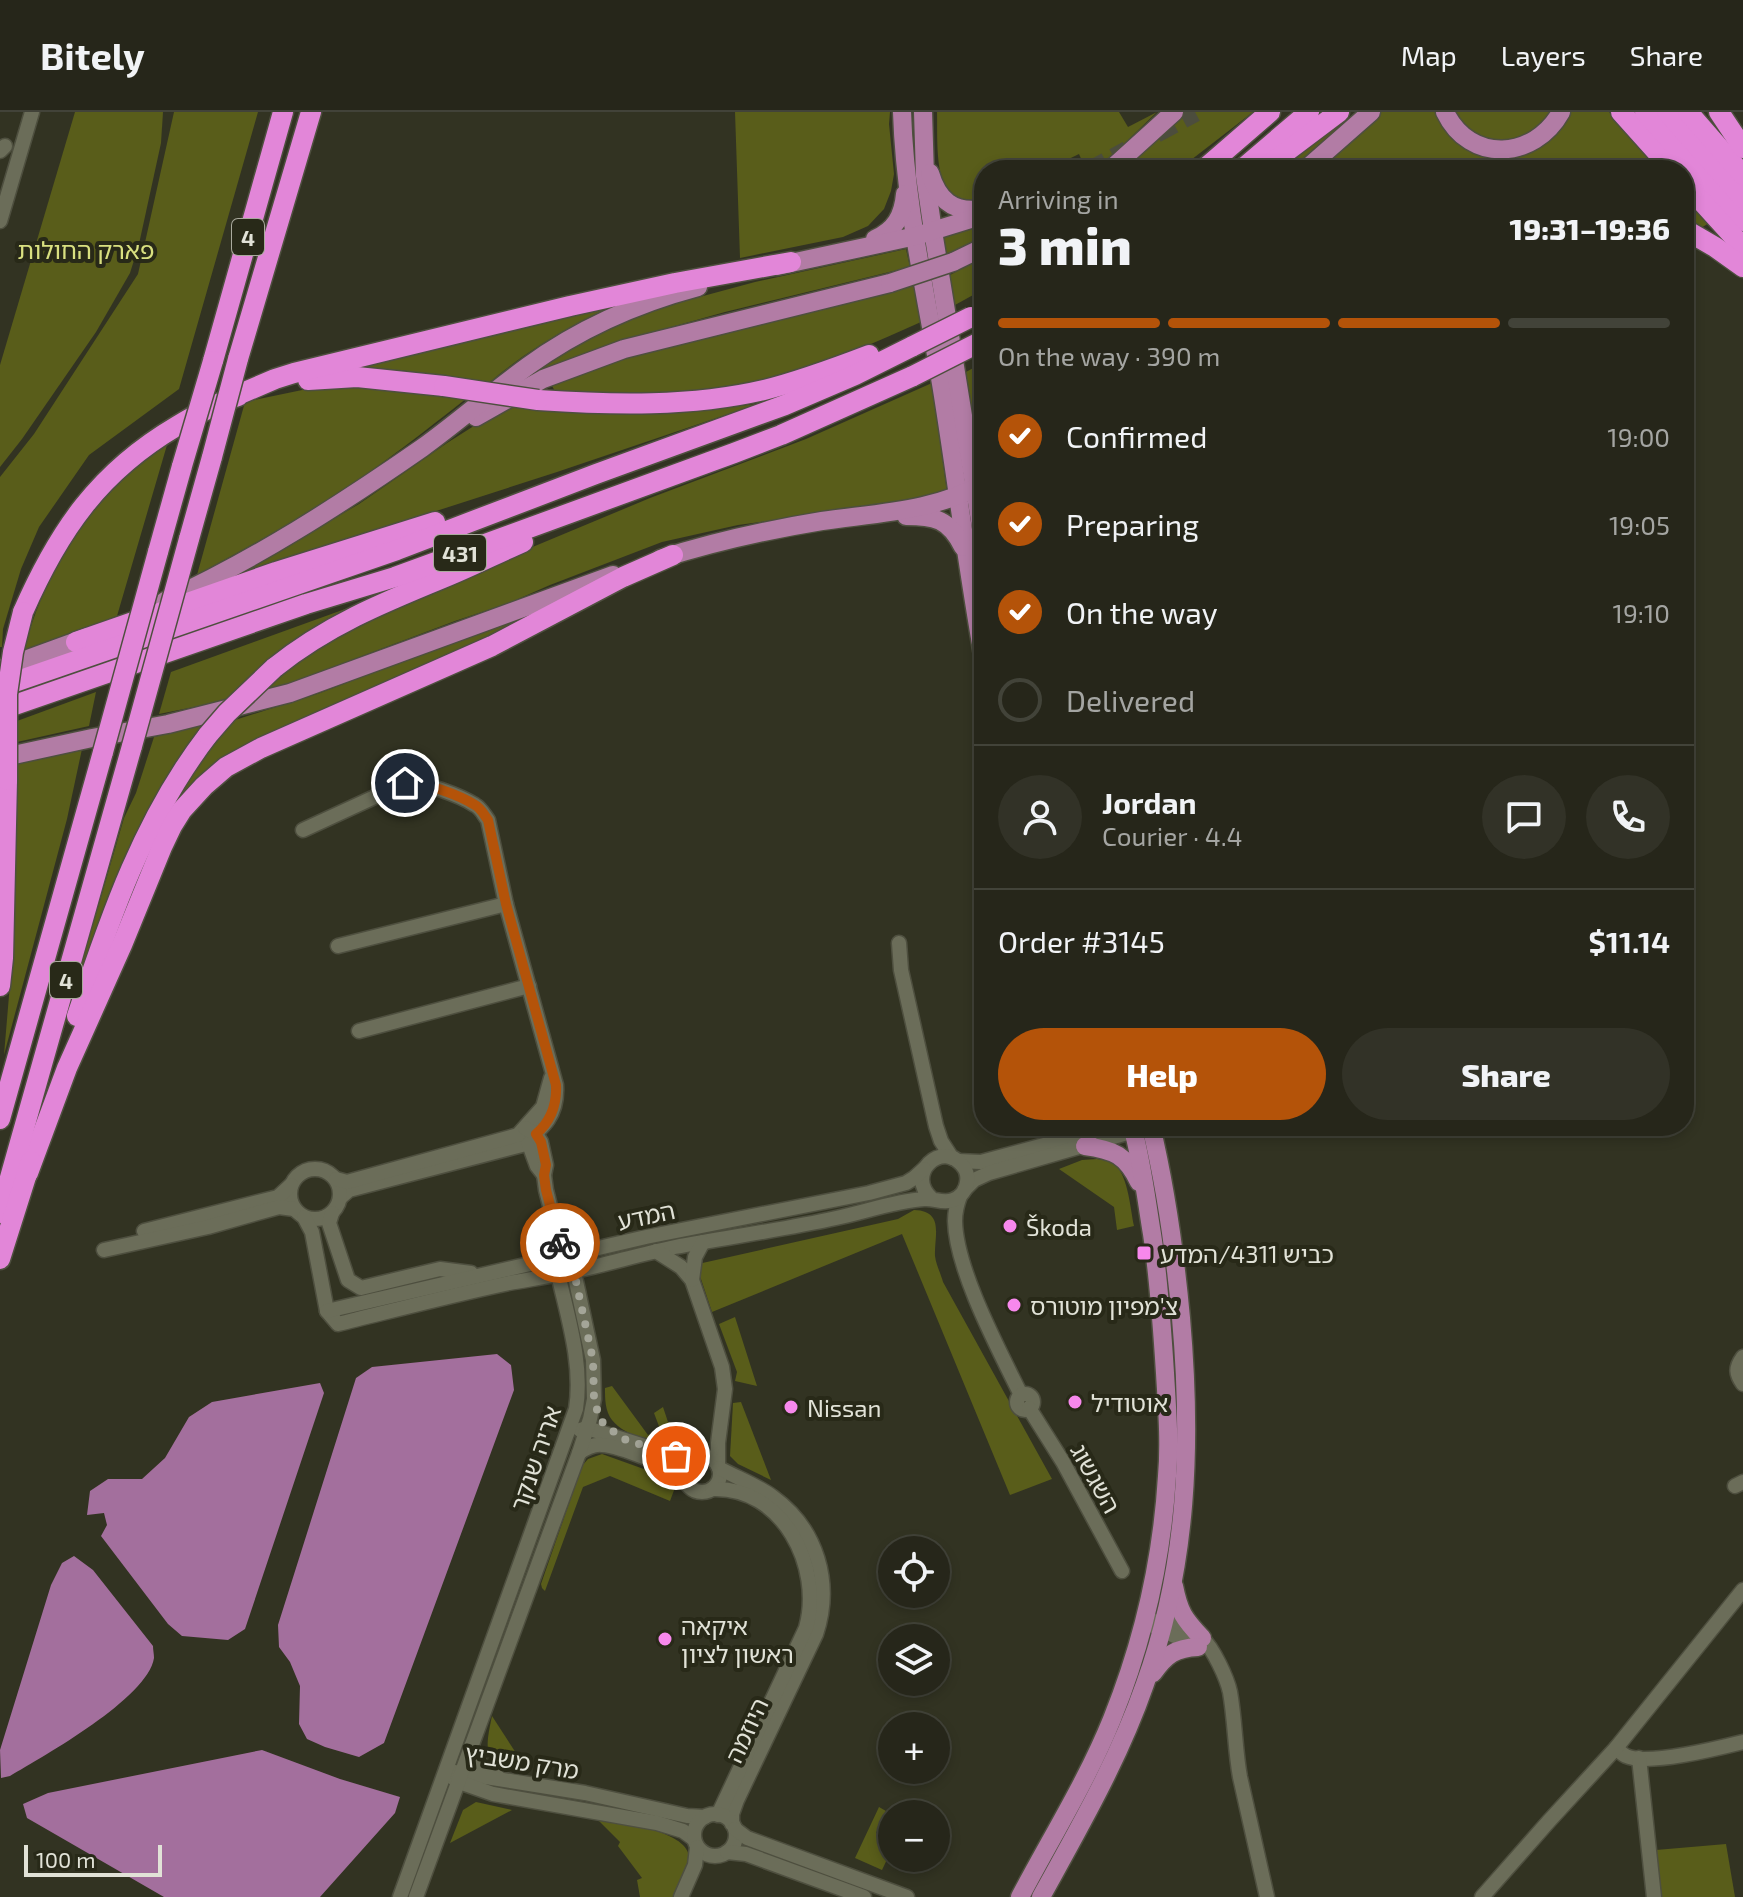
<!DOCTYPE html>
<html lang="en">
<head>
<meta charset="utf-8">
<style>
  :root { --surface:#26261a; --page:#323227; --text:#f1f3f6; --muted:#a4a5a2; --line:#424339; --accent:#b45309 }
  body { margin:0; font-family:"Exo 2","Noto Sans Hebrew",sans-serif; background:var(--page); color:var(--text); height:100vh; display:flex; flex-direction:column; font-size:30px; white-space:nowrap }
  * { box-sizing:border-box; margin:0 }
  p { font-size:26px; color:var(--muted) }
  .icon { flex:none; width:44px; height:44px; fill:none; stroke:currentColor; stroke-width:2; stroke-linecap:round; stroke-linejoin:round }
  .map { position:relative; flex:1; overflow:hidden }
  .sheet { position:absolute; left:974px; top:48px; width:720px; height:976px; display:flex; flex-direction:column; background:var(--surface); border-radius:32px; box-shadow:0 4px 12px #0003,0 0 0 2px var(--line) }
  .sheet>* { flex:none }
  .controls { position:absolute; left:878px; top:1424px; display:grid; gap:16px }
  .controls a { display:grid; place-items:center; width:72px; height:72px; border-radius:50%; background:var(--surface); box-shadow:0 4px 12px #0003,0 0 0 2px var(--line); font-size:40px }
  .scale { position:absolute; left:24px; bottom:20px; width:138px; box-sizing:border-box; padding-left:8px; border:4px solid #e1e2d7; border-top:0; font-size:22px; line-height:28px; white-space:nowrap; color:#e1e2d7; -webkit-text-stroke:6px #282918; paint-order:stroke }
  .pin { position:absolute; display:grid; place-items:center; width:68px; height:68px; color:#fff; margin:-34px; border:4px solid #fff; border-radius:50%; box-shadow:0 2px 8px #0007 }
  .courier { position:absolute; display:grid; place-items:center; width:80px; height:80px; margin:-40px; border:6px solid #b45309; border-radius:50%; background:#fff; color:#222; box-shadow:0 2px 10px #0007 }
  .head em { font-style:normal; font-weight:800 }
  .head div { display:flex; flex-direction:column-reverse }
  .head { display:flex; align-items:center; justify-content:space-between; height:136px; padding:0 24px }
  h1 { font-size:52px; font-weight:800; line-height:60px }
  .bar { display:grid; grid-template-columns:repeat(4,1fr); gap:12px 8px; align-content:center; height:96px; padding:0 24px }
  .bar i { height:10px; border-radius:6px; background:var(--line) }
  .bar .selected { background:var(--accent) }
  .bar p { grid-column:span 4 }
  .line { display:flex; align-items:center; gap:20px; padding:0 24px; border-top:2px solid var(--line) }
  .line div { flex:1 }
  .round { display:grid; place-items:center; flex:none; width:84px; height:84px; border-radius:42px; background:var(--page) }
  ol { padding:0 24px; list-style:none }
  li { display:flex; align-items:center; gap:24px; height:88px }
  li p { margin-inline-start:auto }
  li .icon { padding:8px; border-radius:50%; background:var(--accent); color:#fff; stroke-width:4 }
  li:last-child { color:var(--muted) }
  li i { width:44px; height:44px; border:4px solid var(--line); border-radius:50% }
  .cta { display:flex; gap:16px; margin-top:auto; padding:16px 24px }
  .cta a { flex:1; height:92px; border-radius:48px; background:var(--accent); color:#fff; font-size:32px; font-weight:800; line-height:92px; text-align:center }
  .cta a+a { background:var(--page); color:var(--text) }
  header { display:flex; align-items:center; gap:48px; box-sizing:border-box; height:112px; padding:0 40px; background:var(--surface); border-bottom:2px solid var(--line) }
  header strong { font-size:38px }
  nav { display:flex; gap:44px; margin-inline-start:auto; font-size:28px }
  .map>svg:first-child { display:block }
  .green { fill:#595d1a }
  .water { fill:#a36f9d }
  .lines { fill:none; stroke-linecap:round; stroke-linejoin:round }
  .major-tunnel { stroke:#4c4d3d; stroke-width:18; stroke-dasharray:18 9; stroke-linecap:butt }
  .highway-tunnel { stroke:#4c4d3d; stroke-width:20; stroke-dasharray:20 10; stroke-linecap:butt }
  .minor-casing { stroke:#4e4f3f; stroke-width:17 }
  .major-casing { stroke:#4e4f3f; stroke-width:21 }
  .highway-casing { stroke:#4e4f3f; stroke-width:23 }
  .minor { stroke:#6b6d59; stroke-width:14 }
  .major { stroke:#b27ca5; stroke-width:18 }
  .highway { stroke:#e286d8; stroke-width:20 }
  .major-bridge-casing { stroke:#4e4f3f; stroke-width:21; stroke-linecap:butt }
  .highway-bridge-casing { stroke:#4e4f3f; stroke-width:23; stroke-linecap:butt }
  .major-bridge { stroke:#b27ca5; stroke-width:18 }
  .highway-bridge { stroke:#e286d8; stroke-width:20 }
  .done { stroke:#a4a598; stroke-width:8; stroke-dasharray:0 14.4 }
  .route { stroke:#b45309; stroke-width:10 }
  .poi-dot { fill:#f788ec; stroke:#282918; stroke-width:3 }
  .labels { text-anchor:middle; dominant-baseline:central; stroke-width:8; stroke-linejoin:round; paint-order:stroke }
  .shield { fill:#282918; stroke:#aaaa9e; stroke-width:2 }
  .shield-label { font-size:22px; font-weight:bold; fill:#e1e2d7 }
  .park-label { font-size:24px; fill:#d9e080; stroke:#282918 }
  .street-label { font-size:24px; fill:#e1e2d7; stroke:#282918 }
  .poi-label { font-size:24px; fill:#e1e2d7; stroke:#282918; text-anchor:start }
</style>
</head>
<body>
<header>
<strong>Bitely</strong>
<nav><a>Map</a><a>Layers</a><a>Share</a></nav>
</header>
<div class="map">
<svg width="1743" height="1785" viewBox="0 0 1743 1785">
  <rect width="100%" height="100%" fill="#323322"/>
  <g class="green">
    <path d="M75,0H163L161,31L139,132L130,161L96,220L22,327L0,355V253Z"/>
    <path d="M174,0H258L179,277L89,343L39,415L21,457L3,517L2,535H0V365L34,322L138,162Z"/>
    <path d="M735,0H890L889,12L894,62L891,79L884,97L868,114L843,125L740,146Z"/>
    <path d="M937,0H1119L1128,15L1157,0L1097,58H1086L1079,42L1046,58H984V87C931,110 938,30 937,0Z"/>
    <path d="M1185,0H1253L1178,58H1123L1166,21Z"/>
    <path d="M1381,0H1439L1503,42L1567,0H1609L1661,58H1534L1491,52L1462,51L1413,54L1393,58H1315Z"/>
    <path d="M1450,0H1555L1550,10L1512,32L1474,25Z"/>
    <path d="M1343,6L1347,14L1295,58H1274Z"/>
    <path d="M1684,83L1709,111L1701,116L1684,107Z"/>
    <path d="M984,109V125L945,144L942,122Z"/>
    <path d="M906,137L910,155L725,200L625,228L541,262L537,254L606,216L655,197L755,170Z"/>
    <path d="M984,145V177L955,193L950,163Z"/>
    <path d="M915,173L921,210C876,230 831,250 784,264C711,286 632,282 557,283L551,272L629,244Z"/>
    <path d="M630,186C581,208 530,235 489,271L400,258H340Z"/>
    <path d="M984,250V314L974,318L966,260Z"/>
    <path d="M932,271L947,380L898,391L860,397L738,413L662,430L550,473L509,491L455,509L264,581L291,554L317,531L406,488L650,386L806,327Z"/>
    <path d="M357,273L467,286C425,319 382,353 337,382C292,412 244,437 197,463L245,290L307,277Z"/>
    <path d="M758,292L557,360L235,464L359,392L447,331L507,293L707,297Z"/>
    <path d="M167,333L117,504L24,538C42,468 82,401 136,354C145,346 157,339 167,333Z"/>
    <path d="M359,492L229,588L159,602L171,560Z"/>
    <path d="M518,505L522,511L200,667L98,869L159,711L211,634L235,608L320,581Z"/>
    <path d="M96,580L89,614L17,630V609Z"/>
    <path d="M209,611L111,782L55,942L124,706L136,681L154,625Z"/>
    <path d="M82,637L67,707L4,943L12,848L14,782V652Z"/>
    <path d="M1097,1047C1100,1048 1108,1048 1111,1050C1128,1058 1130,1096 1134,1114L1117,1118L1114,1095L1059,1057L1082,1048Z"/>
    <path d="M914,1098C945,1099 934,1124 935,1144C936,1153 941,1162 943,1170L1052,1367L1010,1383L902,1122L712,1200L700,1164L698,1152L898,1107Z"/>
    <path d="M735,1205L757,1274L735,1269L737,1260L719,1212Z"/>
    <path d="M612,1274L648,1323L660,1317L654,1301L663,1295L668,1310L688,1313V1324L705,1326L697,1335L683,1340C663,1333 625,1325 612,1308C605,1299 605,1287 605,1276Z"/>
    <path d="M741,1290L771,1368L738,1352L730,1344L733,1291Z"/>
    <path d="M602,1342L666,1365L676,1373L670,1389L610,1364L583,1375L545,1479L542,1476L541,1472L582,1354L588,1347Z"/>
    <path d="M492,1604L527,1658C485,1648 483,1646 492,1604Z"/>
    <path d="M476,1690L512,1698L450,1731L463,1698Z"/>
    <path d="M879,1695L886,1699L876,1721L892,1728V1737L882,1758L855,1746Z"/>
    <path d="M595,1705C617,1710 686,1718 689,1744C691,1757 680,1774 675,1785H640L637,1768L642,1766L618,1734L620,1730Z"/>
    <path d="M1726,1732L1735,1785H1661L1656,1738Z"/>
  </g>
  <g class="water">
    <path d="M497,1242L511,1253L514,1278L384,1631L359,1645L325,1635L307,1627L299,1612L300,1574L290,1550L279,1535L278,1513L356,1266L372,1255Z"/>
    <path d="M320,1271L324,1281L245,1517L228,1528L182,1524L168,1512L101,1424L107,1413L104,1401L87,1403L90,1379L108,1367H142L165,1346L189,1305L212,1290Z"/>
    <path d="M74,1444L93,1458L153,1534C153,1538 154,1542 154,1546C148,1586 44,1644 10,1664L1,1666L0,1638L51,1473L62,1451Z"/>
    <path d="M262,1638L340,1667L400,1685L395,1701L320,1785H164L27,1706L23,1692L48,1681Z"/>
  </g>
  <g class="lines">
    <path class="major-tunnel" d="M1090,58L1127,38"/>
    <path class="highway-tunnel" d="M1156,21L1195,0"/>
    <g class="minor-casing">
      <g id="minor">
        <path d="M0,39L5,34"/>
        <path d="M0,109L32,0"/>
        <path d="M303,718L405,671C420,668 461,684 475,693C481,696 484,703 488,708L506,792L556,973C558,1003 544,1015 522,1033L349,1078L340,1086"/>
        <path d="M899,831L901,858L936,1014L941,1029L952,1046"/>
        <path d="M338,834L506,792"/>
        <path d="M359,919L529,874"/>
        <path d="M526,1024L537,1054L544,1063"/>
        <path d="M958,1049L981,1050L1115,1014"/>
        <circle cx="315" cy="1082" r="25"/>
        <path d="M336,1067L347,1070L518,1023L543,995L551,966"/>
        <path d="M965,1077L974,1068L989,1061L1134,1019L1141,1015"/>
        <path d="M960,1084C957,1092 955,1100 955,1109C956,1158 999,1238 1021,1283"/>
        <path d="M332,1101L329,1111L348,1168L361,1176L440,1157L471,1161"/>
        <path d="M304,1105L312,1120L327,1199L338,1212C395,1198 452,1183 509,1171C531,1167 553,1164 575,1159C608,1152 641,1142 675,1135C728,1125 782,1118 836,1106C865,1100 894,1089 924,1087C934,1086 943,1092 953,1088C961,1085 966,1078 967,1070C968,1064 966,1057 962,1053C942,1028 904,1062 932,1087"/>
        <path d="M144,1119L278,1085L291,1073"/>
        <path d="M104,1138L208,1115L279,1095L294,1097"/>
        <path d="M656,1139L681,1155L692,1168L722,1255L725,1277L718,1331V1354"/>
        <path d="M692,1168L695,1145L703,1130"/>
        <path d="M327,1199L646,1125L869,1081L906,1071L914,1066L924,1057"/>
        <path d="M1743,1245C1735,1256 1736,1262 1743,1272"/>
        <circle cx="1025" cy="1290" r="8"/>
        <path d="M1029,1296L1063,1350L1122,1459"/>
        <path d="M580,1318L587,1316L676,1344L694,1346"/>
        <path d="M579,1341C586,1336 593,1332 602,1333C620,1334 672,1355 685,1366"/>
        <circle cx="702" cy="1362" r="18"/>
        <path d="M719,1356C737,1366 757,1373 773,1385C817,1417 833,1471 816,1522L737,1688L732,1702V1712"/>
        <path d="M1735,1374L1743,1370"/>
        <path d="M712,1377C783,1374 823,1455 806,1516L718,1703"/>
        <path d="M1157,1509C1171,1509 1191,1517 1202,1526C1213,1536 1227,1566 1230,1580C1235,1608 1235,1638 1240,1665C1249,1705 1258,1745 1267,1785"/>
        <path d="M1155,1515L1198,1535"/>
        <path d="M472,1633C476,1648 483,1659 498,1665"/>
        <path d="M1616,1636C1619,1639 1622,1642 1626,1644C1648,1654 1719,1636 1743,1630"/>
        <path d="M1639,1646L1654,1785"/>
        <path d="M454,1660L585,1681L687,1704L705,1705"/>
        <path d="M452,1665L459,1670L493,1682L657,1711L683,1719L694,1727"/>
        <circle cx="715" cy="1723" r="21"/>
        <path d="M735,1717L747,1726L907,1785"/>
        <path d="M727,1740L746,1742L864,1785"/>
        <path d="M400,1785L576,1297C583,1252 568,1206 558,1162L560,1155"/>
        <path d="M416,1785L579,1341L590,1307L594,1287L593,1248L574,1160L563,1145L546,1078L544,1063L546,1053L541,1030L536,1022L525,1016"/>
        <path d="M681,1785L695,1753L697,1735"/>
        <path d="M1482,1785L1549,1709L1616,1636L1743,1478"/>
      </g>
    </g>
    <g class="major-casing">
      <g id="major">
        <path d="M902,0C905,96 928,190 943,284C957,372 968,461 984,549"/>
        <path d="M923,0L925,64L933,119L984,433"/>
        <path d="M1445,0C1470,52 1534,48 1561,0"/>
        <path d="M1110,58L1174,0"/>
        <path d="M1305,58L1371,0"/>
        <path d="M930,61C938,88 953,101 981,97"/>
        <path d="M875,127C895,118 903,104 905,82"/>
        <path d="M953,150L984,135"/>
        <path d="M777,154L916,124L984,103"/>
        <path d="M476,305L543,267L624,237L890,171"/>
        <path d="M906,404C935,404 949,407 963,435"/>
        <path d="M660,447C713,430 767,418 822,409C876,401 937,399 984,371"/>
        <path d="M165,489C256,447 340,393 422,336C458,310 492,280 528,254C579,217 638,191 698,175"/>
        <path d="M0,557L88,525"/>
        <path d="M0,646L92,626L168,612L290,581L613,463"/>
        <path d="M1090,1020L1097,1014"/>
        <path d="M1085,1034C1114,1038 1126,1043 1139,1070"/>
        <path d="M1174,1474C1179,1500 1184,1507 1202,1526"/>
        <path d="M1153,1561C1166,1543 1175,1536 1198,1535"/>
        <path d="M1020,1785C1051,1726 1087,1669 1112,1607C1143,1530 1162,1447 1167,1364C1170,1330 1167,1295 1165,1261C1162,1214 1159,1168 1152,1122C1146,1086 1142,1049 1132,1014"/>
        <path d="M1041,1785C1079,1716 1119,1647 1145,1572C1188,1453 1192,1331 1181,1206C1175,1141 1166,1077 1151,1014"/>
      </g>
    </g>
    <g class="highway-casing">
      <g id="highway">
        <path d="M1621,0L1673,58"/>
        <path d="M1645,0L1743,109"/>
        <path d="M1667,0L1743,86"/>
        <path d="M1688,0L1743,63"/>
        <path d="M1719,0L1743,36"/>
        <path d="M1203,58L1270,0"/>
        <path d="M1241,58L1309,0"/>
        <path d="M1262,58L1339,0"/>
        <path d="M1684,70L1743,135"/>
        <path d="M1684,117L1715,135L1743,155"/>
        <path d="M238,247L311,0"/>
        <path d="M213,249L283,0"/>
        <path d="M308,268L357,265L444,274"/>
        <path d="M226,288L275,267L294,261L570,194L675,171L791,150"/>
        <path d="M538,288C613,293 691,295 764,278C800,269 835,256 869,243"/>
        <path d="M189,427L212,345"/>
        <path d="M158,440L182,354"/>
        <path d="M23,500C59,418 99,360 177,314C197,302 217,291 238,284"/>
        <path d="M76,530L276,460L435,410"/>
        <path d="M274,556C326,514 382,491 443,466C470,455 496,442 523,430"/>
        <path d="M0,575L397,438L596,362L785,293L855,263L913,234"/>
        <path d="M0,598L306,492L395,465L734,341L781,323L913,264"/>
        <path d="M0,874L3,846L7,668"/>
        <path d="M77,904C110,805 144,706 208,623"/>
        <path d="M0,1007L103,640"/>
        <path d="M28,1061L67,956L122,833L162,735L172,714L182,698L204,674L226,655L261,636L492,534L623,465L673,443"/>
        <path d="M0,1101L132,634"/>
        <path d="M0,1147L31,1049"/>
      </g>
    </g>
    <use href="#minor" class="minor"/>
    <use href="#major" class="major"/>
    <use href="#highway" class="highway"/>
    <g class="major-bridge-casing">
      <path id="major-bridge" d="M890,171L953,150"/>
    </g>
    <g class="highway-bridge-casing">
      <g id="highway-bridge">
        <path d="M913,234L971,205"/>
        <path d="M913,264L982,229"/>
        <path d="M444,274L538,288"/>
        <path d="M212,345L238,247"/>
        <path d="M182,354L213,249"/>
        <path d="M208,623L227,601L274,556"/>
        <path d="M132,634L189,427"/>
        <path d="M103,640L158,440"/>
        <path d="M7,668V582L13,540L23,500"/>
      </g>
    </g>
    <use href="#major-bridge" class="major-bridge"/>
    <use href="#highway-bridge" class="highway-bridge"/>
  </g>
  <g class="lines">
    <path class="done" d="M560,1131L563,1145L574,1160L593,1248L594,1287L600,1308L621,1326L676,1344"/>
    <path class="route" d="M405,671C420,668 461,684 475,693C481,696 484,703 488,708L506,792L556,973C557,993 551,1009 536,1022L541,1030L546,1053L544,1063L546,1078L560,1131"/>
  </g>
  <g class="poi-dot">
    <circle cx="1010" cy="1114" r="8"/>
    <rect x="1136" y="1133" width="16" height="16" rx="4"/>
    <circle cx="1014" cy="1193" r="8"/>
    <circle cx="1075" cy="1290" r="8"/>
    <circle cx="791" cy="1295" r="8"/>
    <circle cx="665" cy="1527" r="8"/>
  </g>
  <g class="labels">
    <g class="shield">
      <rect x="232" y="107" width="32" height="36" rx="6"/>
      <rect x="434" y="423" width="52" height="36" rx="6"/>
      <rect x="50" y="850" width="32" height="36" rx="6"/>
    </g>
    <g class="shield-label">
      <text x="248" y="125">4</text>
      <text x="460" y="441">431</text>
      <text x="66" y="868">4</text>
    </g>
    <g class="park-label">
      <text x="86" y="137">פארק החולות</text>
    </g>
    <g class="street-label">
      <text transform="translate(646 1103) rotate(-12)">המדע</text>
      <text transform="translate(535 1346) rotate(-71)">אריה שנקר</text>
      <text transform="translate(1096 1366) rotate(61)">השגשוג</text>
      <text transform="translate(746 1618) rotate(-65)">היוזמה</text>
      <text transform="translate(522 1649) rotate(9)">מרק משביץ</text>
    </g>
    <g class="poi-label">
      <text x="1026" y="1114">Škoda</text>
      <text x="1160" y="1141">כביש 4311/המדע</text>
      <text x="1030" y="1193">צ'מפיון מוטורס</text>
      <text x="1091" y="1290">אוטודיל</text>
      <text x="807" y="1295">Nissan</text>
      <text x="681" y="1513">איקאה<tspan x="681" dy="28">ראשון לציון</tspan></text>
    </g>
  </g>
</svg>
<div class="controls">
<a><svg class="icon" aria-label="locate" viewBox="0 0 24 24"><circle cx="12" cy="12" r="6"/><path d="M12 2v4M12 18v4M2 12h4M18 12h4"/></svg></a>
<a><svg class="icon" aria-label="layers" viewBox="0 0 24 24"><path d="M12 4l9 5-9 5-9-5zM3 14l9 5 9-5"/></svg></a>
<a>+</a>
<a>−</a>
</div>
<div class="scale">100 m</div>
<div class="pin" style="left:676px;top:1344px;background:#ea580c"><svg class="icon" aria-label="bag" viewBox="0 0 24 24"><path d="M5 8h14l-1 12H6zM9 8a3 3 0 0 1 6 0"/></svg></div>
<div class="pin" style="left:405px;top:671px;background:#1f2937"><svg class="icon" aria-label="home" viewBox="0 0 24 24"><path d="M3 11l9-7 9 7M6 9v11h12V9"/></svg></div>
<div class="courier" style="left:560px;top:1131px"><svg class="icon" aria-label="bike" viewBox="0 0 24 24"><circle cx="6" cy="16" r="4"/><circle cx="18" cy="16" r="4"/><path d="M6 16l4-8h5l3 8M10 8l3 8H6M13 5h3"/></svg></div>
<section class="sheet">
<div class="head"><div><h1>3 min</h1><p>Arriving in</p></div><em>19:31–19:36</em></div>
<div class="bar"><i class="selected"></i><i class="selected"></i><i class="selected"></i><i></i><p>On the way · 390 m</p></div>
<ol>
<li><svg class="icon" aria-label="check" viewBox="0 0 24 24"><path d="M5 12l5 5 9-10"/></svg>Confirmed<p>19:00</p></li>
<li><svg class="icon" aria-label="check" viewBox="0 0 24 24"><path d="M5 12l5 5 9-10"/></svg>Preparing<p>19:05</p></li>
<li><svg class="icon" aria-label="check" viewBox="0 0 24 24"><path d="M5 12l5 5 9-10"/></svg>On the way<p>19:10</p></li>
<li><i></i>Delivered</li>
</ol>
<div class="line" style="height:144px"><a class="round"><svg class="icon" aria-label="person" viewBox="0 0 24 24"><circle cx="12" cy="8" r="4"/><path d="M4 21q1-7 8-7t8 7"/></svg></a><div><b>Jordan</b><p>Courier · 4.4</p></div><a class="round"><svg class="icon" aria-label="chat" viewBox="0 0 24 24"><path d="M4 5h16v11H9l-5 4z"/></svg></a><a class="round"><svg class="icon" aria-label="phone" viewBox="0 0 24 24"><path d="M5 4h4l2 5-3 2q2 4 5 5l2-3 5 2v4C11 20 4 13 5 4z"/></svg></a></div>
<div class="line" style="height:104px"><div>Order #3145</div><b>$11.14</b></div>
<div class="cta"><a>Help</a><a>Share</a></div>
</section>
</div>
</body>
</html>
